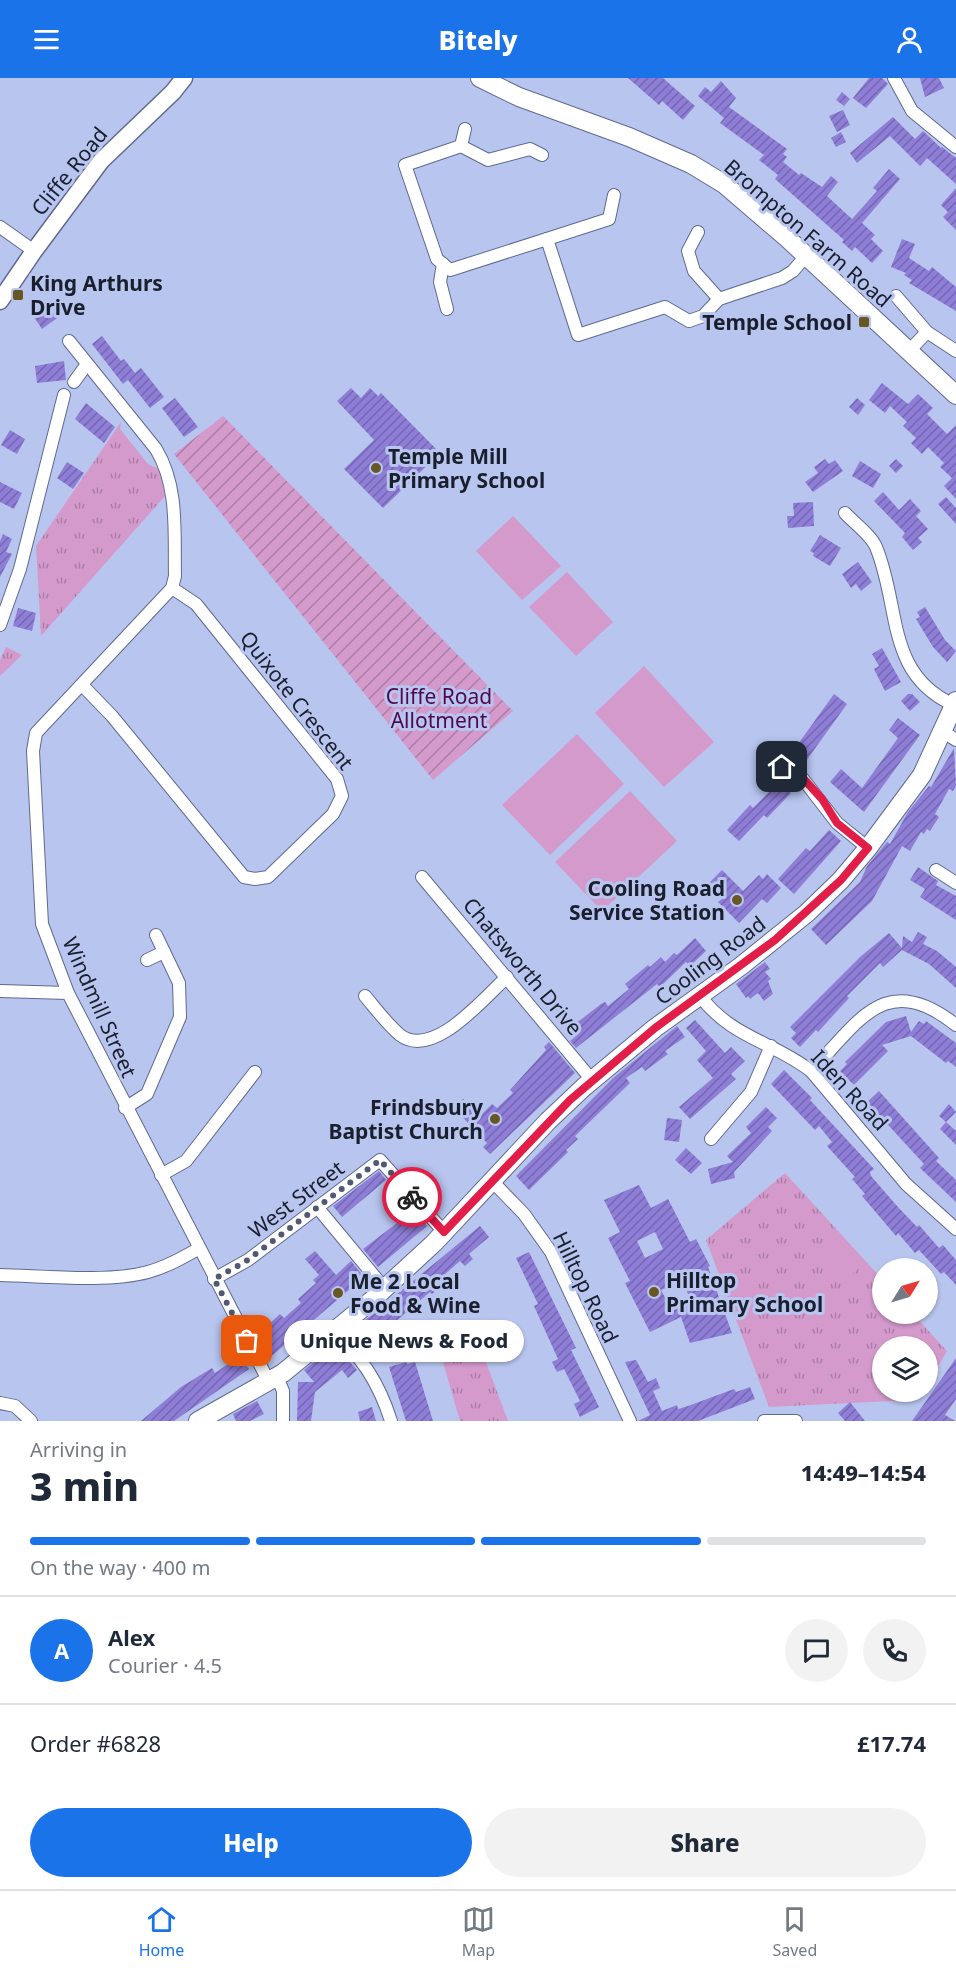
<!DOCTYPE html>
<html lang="en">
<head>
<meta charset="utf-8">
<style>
  :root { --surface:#fff; --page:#f2f2f3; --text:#1f2937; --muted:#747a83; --line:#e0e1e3; --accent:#1a73e8 }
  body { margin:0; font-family:"Noto Sans",sans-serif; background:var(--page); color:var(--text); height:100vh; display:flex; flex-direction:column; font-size:22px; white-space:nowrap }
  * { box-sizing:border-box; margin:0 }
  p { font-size:20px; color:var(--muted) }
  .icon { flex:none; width:33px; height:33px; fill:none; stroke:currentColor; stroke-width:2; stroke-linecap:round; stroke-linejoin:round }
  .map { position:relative; height:1343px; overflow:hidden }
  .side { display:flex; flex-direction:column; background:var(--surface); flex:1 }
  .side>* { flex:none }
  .needle { width:39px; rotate:53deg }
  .fabs { position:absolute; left:872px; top:1180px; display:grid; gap:12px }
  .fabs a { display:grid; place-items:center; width:66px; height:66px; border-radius:50%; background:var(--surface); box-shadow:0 2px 4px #0004; font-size:30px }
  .pin { position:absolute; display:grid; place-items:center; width:51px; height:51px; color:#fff; margin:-26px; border-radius:12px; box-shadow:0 3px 9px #0006 }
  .courier { position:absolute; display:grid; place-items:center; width:60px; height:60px; margin:-30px; border:4px solid #e11d48; border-radius:50%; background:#fff; color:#222; box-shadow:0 2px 8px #0007 }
  .bubble { position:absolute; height:42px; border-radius:21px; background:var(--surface); box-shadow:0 2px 4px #0004; font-size:20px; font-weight:800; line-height:42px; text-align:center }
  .summary em { font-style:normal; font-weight:800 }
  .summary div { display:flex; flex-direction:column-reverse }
  .summary { display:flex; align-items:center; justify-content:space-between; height:102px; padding:0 30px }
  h1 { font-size:39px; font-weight:800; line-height:45px }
  .bar { display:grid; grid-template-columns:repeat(4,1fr); gap:9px 6px; align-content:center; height:72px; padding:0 30px }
  .bar i { height:8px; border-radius:4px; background:var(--line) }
  .bar .on { background:var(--accent) }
  .bar p { grid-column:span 4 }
  .line { display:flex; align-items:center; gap:15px; padding:0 30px; border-top:2px solid var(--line) }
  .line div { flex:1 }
  .round { display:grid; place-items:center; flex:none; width:63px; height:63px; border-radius:32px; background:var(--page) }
  .primary-button { display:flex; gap:12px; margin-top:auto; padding:12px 30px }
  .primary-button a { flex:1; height:69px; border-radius:36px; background:var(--accent); color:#fff; font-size:24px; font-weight:800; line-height:69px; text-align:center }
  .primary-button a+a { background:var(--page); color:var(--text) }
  header { display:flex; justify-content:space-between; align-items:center; height:78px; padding:0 30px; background:var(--accent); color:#fff; font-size:27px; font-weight:800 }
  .tabs { display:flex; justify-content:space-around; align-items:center; height:84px; border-top:2px solid var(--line); background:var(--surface); font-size:16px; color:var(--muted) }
  .tabs a { display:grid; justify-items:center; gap:3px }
  .tabs .on { color:var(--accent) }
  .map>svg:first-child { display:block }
  .grass { fill:url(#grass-tufts) }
  .garden { fill:url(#garden-furrows) }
  .pitch { fill:#d49acc }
  .building { fill:url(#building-hatch); fill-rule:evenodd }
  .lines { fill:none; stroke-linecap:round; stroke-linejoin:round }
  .minor-casing { stroke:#5f6a8f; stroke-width:14 }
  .tertiary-casing { stroke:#5f6a8f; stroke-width:19 }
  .secondary-casing { stroke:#5f6a8f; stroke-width:20 }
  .minor { stroke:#fff; stroke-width:12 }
  .tertiary { stroke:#fff; stroke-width:16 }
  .secondary { stroke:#fff; stroke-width:18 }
  .done { stroke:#515972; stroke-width:6; stroke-dasharray:0 10.8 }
  .route { stroke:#e11d48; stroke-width:8 }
  .poi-dot { fill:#675724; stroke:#b8c5ef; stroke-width:2 }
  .labels { text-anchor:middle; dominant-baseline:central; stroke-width:6; stroke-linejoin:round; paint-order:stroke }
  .street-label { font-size:21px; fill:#1a1f2e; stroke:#b8c5ef }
  .poi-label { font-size:21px; font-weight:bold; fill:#1a1f2e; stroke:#b8c5ef; text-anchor:start }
  .park-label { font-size:21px; fill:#50084b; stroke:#b8c5ef }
</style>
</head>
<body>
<header><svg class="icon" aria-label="menu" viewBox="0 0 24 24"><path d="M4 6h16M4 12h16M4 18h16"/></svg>Bitely<svg class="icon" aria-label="person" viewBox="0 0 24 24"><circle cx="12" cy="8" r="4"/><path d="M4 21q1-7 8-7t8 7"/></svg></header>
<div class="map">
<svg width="956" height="1343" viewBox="0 0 956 1343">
  <defs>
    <pattern id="grass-tufts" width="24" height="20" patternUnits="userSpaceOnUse" patternTransform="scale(1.5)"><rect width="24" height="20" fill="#d49acc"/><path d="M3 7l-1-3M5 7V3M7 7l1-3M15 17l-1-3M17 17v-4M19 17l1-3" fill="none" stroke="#ab7da6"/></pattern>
    <pattern id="garden-furrows" width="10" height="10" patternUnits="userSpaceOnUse" patternTransform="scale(1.5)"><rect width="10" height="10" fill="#d49acc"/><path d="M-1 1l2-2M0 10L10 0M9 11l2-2" fill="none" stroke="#ab7da6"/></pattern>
    <pattern id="building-hatch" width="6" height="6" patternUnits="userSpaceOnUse" patternTransform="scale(1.5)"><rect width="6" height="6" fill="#8f7ed7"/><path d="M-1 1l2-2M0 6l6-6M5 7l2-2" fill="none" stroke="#7467af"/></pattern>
  </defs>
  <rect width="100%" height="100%" fill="#b8c5ef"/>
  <g class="grass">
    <path d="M121,344L120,351L148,386L159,391L165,418L41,558L36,468Z"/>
    <path d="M6,569L22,577L0,598V582Z"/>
    <path d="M785,1095L882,1201V1236H913L947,1273L927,1308V1269H882V1314H923L911,1322L769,1329L706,1162Z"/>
    <path d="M471,1244L508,1343H460L442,1281L446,1278L439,1263L453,1255L460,1245Z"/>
  </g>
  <path class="garden" d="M223,338L513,633L433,702L174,376Z"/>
  <g class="pitch">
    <path d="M513,438L561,488L522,522L476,473Z"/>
    <path d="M567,494L613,544L576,578L529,529Z"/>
    <path d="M644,588L714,664L664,709L595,635Z"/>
    <path d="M577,656L624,706L550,777L502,727Z"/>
    <path d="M630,713L677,763L602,833L555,784Z"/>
    <path d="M833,1163L858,1191L842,1206L816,1179Z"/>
  </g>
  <g class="building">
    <path d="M628,0H663L695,28L683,42L662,23L659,27Z"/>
    <path d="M869,0H882L888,6L866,30L853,20Z"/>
    <path d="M920,0H939L944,10L925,19Z"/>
    <path d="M721,3L736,20L729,29L787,71L783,76L787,79L783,84L799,97L801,95L822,109L831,98L838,104L827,118L852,141L877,113L873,110L889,91L900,101L862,145L875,157L871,161L883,173L872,185L855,169L852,173L842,164L844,162L775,101L778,97L759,82L764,77L720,45L724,40L698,18L705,9L711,14Z"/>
    <path d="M842,14L850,21L844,28L836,22Z"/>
    <path d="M843,32L850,47L837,54L829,38Z"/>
    <path d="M893,39L915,61L923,53L941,70L942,69L956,80V106L927,80L920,88L890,58L857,85L850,75Z"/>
    <path d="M841,54L846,64L836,69L831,60Z"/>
    <path d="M956,110V152L943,139L948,134L941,127Z"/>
    <path d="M902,161L915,166L909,180L929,193L932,189L956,209V233L909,205L912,202L904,197L906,195L891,189Z"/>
    <path d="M47,225L57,240L42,251L32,236Z"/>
    <path d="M102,258L121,283L124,281L135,295L141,290L164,319L150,330L128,302L123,306L92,266Z"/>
    <path d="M64,283L66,302L37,305L35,288Z"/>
    <path d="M882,305L908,326L918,316L933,330L927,336L947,356L956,347V421L944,408L952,400L940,389L944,385L928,369L922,376L911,365L916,360L903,348L907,344L890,328L885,335L869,322Z"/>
    <path d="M351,310L361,320L370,310L378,318L381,315L440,375L383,430L344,391L374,362L337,323Z"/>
    <path d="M175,320L198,349L184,359L162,330Z"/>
    <path d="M857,320L865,327L858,337L849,329Z"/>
    <path d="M86,325L115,349L104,365L75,341Z"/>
    <path d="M10,352L25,361L17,376L1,367Z"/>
    <path d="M825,381L829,386L835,382L843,393L813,414L805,404L818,395L814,389Z"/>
    <path d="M896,381L903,388L896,395L889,388Z"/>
    <path d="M860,383L881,396L873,410L852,398Z"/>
    <path d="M67,384L84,395L73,411L57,400Z"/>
    <path d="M0,404L22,415L14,431L0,424Z"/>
    <path d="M883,414L899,432L910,421L921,433L916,438L928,451L918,460L922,464L913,472L902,459L905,455L874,423Z"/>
    <path d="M946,419L956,430V446L938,426Z"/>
    <path d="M813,424L814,448L788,450L787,438H794L793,425Z"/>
    <path d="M3,456L12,461L6,474L12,476L0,499V463Z"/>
    <path d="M820,457L841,470L830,488L813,478L814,475L810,473Z"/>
    <path d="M858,484L872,504L861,513L856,506L851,510L842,496Z"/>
    <path d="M925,529L945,562L956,573L947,584L933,569L916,541L920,539L917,534Z"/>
    <path d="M18,530L36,535L32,553L13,548Z"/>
    <path d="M882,570L901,604L885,613L874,591L879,588L872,576Z"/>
    <path d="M834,616L847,626L806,683L793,673Z"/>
    <path d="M908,616H912L920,624L910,633L901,623Z"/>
    <path d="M898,640L920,657L864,734L830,704L841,691L862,710L898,660L889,652Z"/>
    <path d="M954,670L956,708L953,713L949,711L935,736L939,739L930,753L927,751L924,756L921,754L910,773L902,768L872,823L826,867L811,851L860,804L867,788L887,764L890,766L908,734L929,708L931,709Z"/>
    <path d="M779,704L791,715L767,740L764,737L739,763L727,752L750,727L753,730Z"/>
    <path d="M829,752L841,763L794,816L778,801L806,770L810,773Z"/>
    <path d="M918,789L938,803L936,807L956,818V842L920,819L925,811L910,802Z"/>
    <path d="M722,792L743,813L759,797L763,801L767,796L781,810L767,825L762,821L739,845L718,824L723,820L708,806Z"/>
    <path d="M918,854L927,859L923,866L937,873L956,889V910L929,886L902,872L883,889L880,885L847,918L849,920L818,954L816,952L800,969L791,960L796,955L790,949L860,879L889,855L902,870L903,858L912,864Z"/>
    <path d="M695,860L706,873L690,888L686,884L660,909L657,906L576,970L570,963L576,958L570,950L601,926L605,924L608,928L629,911L625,906L648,887L650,889L661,879L665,884L674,875L677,877Z"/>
    <path d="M765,884L770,891L765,894L771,901L768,903L773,916L764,923L758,915L750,921L748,918L746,920L736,906Z"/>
    <path d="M906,938L911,954L919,943L924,946L926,943L956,965V989L948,983L946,985L911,958L882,967L888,973L854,1007L840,993L847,986L845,984L886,944Z"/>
    <path d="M695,942L725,975L731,969L745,983L731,996L736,1001L690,1041L679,1029L713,1000L697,982L706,973L686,950Z"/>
    <path d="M677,948L685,959L665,973L668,976L645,993L642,989L626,1000L630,1005L575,1058L578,1061L566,1072L568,1074L529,1112L516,1098L613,1000Z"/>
    <path d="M549,964L575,995L490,1076L483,1069L487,1065L454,1030L463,1021L482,1036L492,1026L497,1030L513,1015L510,1012L546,972L544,969Z"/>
    <path d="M784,992L812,1020L810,1022L874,1091L870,1094L871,1098L897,1128L917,1149L919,1147L939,1170L943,1167L956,1182V1207L944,1194L941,1196L919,1172L915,1175L898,1155L896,1158L862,1118L865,1116L852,1101L855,1099L827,1068L832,1064L819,1048L815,1052L771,1006Z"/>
    <path d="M879,1013L939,1080L936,1083L956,1102V1124L920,1090L924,1086L867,1024Z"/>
    <path d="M949,1026L956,1034L946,1044L939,1038Z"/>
    <path d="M766,1029L777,1040L768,1049L772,1053L734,1094L735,1100L711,1106L708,1091L733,1084L727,1078L751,1055L746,1049Z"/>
    <path d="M667,1040L682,1042L679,1064L664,1062Z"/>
    <path d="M946,1044L956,1053V1067L940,1051Z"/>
    <path d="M686,1070L702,1085L691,1096L675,1082Z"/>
    <path d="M379,1093L386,1102L342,1139L333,1128Z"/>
    <path d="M639,1107L651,1130L668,1121L690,1164L696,1161L710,1188L708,1189L732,1255L690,1265L681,1239L650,1254L625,1205L630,1203L608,1160L620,1154L604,1122ZM655,1154L663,1171L645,1180L637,1163ZM683,1202L690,1222L670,1229L661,1212Z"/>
    <path d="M414,1132L427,1148L378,1189L363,1171Z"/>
    <path d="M480,1148L489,1159L469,1176L473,1181L465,1188L460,1183L444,1197L448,1202L432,1216L430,1214L380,1257L377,1254L366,1264L362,1259L359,1261L352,1253Z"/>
    <path d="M315,1173L336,1197L351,1183L364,1199L267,1282L255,1259L280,1236L284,1240L301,1225L298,1221L316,1205L313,1202L319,1197L305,1181Z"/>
    <path d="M529,1174L576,1270L571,1272L599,1329L580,1339L574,1326L580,1323L564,1291L557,1294L552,1284L558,1281L534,1228L538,1226L516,1180Z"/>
    <path d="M335,1267L357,1292L348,1300L342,1292L315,1314L311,1343H297L298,1304H314L304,1292Z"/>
    <path d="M240,1278L249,1291L174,1343H141L181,1309L212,1290L215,1295Z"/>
    <path d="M956,1280V1321L945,1337L955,1343H912Z"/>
    <path d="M636,1282L648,1304L656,1300L660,1310L653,1313L662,1333L677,1327L678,1331L688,1328L734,1311L736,1314L750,1309L755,1321L698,1343H638L650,1337L625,1284Z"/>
    <path d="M406,1284L407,1286L415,1284L433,1343H406L389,1289Z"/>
    <path d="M257,1323L264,1336L250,1343H236L233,1336Z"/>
    <path d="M850,1324L865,1343H845L838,1335Z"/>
    <path d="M372,1329L376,1343H360L358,1334Z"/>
  </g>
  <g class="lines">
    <g class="minor-casing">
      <g id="minor">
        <path d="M894,0L912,33L956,69"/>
        <path d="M461,68L465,51"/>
        <path d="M542,77L530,71L488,82L461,68L405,87L437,181L450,192L547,161L578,257L665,229L689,243L703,238L719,221L782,200L793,193L805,179"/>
        <path d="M0,149L34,173"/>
        <path d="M698,154L688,173L694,193L719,221"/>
        <path d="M547,161L609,141L614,117"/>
        <path d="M443,186L440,204L447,231"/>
        <path d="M896,218L927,254"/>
        <path d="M69,263L156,371C179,409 174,455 175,498L172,510L36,655L33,673L42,846L68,915L269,1304"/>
        <path d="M909,273L927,254L956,273"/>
        <path d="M74,304L87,286"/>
        <path d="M845,435C854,445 871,457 876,469C901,529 885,596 954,627"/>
        <path d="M0,547L20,491L64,317"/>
        <path d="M83,608L112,638L244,799L255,801L268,799L333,736L342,718L337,701L196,526L172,510"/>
        <path d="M942,653L956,662"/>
        <path d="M765,679L803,701L837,745L868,770"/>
        <path d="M936,792L956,805"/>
        <path d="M422,799L592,1002"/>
        <path d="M147,882L164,874"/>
        <path d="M0,913L68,915"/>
        <path d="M365,918C376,931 387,946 400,957C433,982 484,920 507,899"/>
        <path d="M700,918C732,960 772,963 811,993L906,1106L956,1151"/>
        <path d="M811,993C859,944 885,891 956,947"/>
        <path d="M125,1030L147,1016L180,939L179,905L156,857"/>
        <path d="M711,1061L751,1014L771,968"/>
        <path d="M161,1097L186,1083L255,994"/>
        <path d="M492,1103L524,1136L551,1174L630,1343"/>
        <path d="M317,1129L385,1211"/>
        <path d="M0,1197C43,1198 107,1205 148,1194C166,1189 182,1180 198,1171"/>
        <path d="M214,1201L248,1182L380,1082L444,1154"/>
        <path d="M336,1252C363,1284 378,1302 391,1343"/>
        <path d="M277,1299L283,1313V1343"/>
        <path d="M0,1325L15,1328L31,1343"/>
        <path d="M764,1343H796"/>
      </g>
    </g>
    <g class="tertiary-casing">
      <path id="tertiary" d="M0,223L34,173L101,83L173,14L184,0"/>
    </g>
    <g class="secondary-casing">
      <g id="secondary">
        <path d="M480,0L519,19L629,59L691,86L724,106L787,160L956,317"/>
        <path d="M198,1343L283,1295L371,1223L434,1165L548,1043L584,1009L655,950L741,888L807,835L841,802L868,770L922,697L956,623"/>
      </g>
    </g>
    <use href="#minor" class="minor"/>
    <use href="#tertiary" class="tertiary"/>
    <use href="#secondary" class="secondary"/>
  </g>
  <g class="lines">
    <path class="done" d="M247,1263L214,1201L245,1184L380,1082L412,1119"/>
    <path class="route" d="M412,1119L444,1154L570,1022L655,950L775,862L841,802L868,770L837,745L822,721L803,700L782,689"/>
  </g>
  <g class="poi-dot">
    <rect x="12" y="211" width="12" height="12" rx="3"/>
    <rect x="858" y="238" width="12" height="12" rx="3"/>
    <circle cx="376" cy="390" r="6"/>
    <circle cx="737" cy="822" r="6"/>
    <circle cx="495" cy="1041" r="6"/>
    <circle cx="654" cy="1214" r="6"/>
    <circle cx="338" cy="1215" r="6"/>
  </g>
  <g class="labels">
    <g class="street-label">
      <text transform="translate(69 93) rotate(-51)">Cliffe Road</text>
      <text transform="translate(808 155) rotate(41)">Brompton Farm Road</text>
      <text transform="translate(297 622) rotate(52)">Quixote Crescent</text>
      <text transform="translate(710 882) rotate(-37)">Cooling Road</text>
      <text transform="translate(523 888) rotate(50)">Chatsworth Drive</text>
      <text transform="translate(100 929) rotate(66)">Windmill Street</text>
      <text transform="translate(850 1012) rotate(47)">Iden Road</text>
      <text transform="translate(296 1121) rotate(-37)">West Street</text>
      <text transform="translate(586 1209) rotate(64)">Hilltop Road</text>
    </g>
    <g class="poi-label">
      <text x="30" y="205">King Arthurs<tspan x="30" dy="24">Drive</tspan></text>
      <text x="852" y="244" text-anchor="end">Temple School</text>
      <text x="388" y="378">Temple Mill<tspan x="388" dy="24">Primary School</tspan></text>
      <text x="725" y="810" text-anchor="end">Cooling Road<tspan x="725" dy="24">Service Station</tspan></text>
      <text x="483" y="1029" text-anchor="end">Frindsbury<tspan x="483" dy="24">Baptist Church</tspan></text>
      <text x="666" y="1202">Hilltop<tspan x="666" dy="24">Primary School</tspan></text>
      <text x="350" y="1203">Me 2 Local<tspan x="350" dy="24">Food &amp; Wine</tspan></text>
    </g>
    <g class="park-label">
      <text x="439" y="618">Cliffe Road<tspan x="439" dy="24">Allotment</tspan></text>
    </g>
  </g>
</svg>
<div class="fabs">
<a><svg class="needle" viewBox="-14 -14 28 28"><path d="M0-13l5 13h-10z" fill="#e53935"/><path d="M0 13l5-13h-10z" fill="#747a83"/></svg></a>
<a><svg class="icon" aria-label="layers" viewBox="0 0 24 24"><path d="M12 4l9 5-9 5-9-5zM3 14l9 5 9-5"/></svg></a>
</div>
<div class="pin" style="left:247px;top:1263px;background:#ea580c"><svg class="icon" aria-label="bag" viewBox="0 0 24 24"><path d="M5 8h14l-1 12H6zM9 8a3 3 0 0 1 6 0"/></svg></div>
<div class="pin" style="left:782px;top:689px;background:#1f2937"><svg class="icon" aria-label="home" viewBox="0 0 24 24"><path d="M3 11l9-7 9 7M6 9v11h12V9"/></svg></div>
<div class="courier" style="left:412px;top:1119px"><svg class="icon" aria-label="bike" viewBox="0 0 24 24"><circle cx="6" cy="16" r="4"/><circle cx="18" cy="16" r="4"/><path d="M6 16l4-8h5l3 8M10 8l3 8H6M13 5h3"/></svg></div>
<div class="bubble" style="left:284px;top:1242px;width:240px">Unique News &amp; Food</div>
</div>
<section class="side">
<div class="summary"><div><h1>3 min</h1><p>Arriving in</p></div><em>14:49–14:54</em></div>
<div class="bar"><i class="on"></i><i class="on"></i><i class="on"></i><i></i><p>On the way · 400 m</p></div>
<div class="line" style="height:108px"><b class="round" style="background:var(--accent);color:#fff">A</b><div><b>Alex</b><p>Courier · 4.5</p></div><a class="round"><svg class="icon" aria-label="chat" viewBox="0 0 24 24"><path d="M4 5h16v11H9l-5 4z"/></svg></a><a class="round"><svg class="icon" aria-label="phone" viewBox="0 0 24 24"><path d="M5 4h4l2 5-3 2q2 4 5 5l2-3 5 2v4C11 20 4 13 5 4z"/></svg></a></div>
<div class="line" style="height:78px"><div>Order #6828</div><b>£17.74</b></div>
<div class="primary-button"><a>Help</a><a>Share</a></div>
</section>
<nav class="tabs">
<a class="on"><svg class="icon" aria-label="home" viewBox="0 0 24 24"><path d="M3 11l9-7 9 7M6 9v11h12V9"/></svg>Home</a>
<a><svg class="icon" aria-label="map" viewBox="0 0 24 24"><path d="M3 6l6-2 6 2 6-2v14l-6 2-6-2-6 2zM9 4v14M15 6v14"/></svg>Map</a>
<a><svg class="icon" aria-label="saved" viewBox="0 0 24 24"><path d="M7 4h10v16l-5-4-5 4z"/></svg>Saved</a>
</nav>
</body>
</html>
